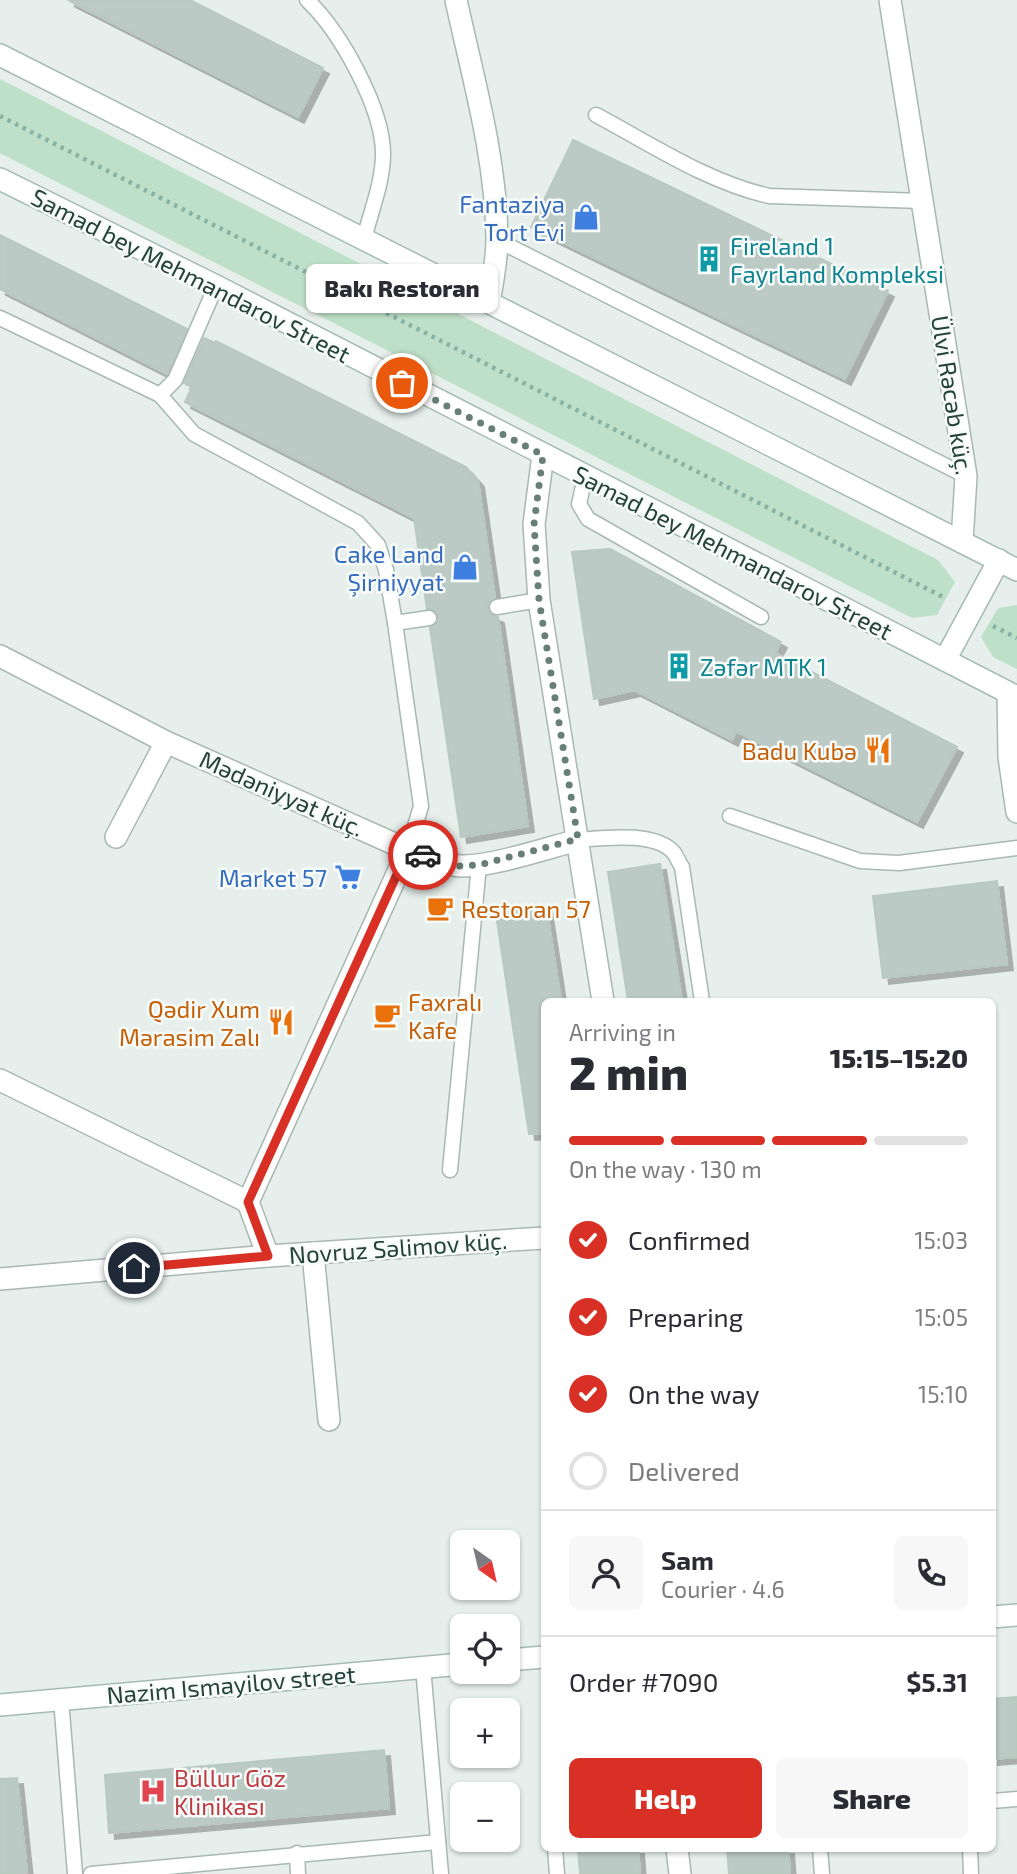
<!DOCTYPE html>
<html lang="en">
<head>
<meta charset="utf-8">
<style>
  :root { --surface:#fff; --page:#f7f7f7; --text:#2b2b33; --muted:#7c7c81; --line:#e1e1e2; --accent:#d93025 }
  body { margin:0; font-family:"Exo 2",sans-serif; background:var(--page); color:var(--text); height:100vh; display:flex; flex-direction:column; font-size:26px; white-space:nowrap }
  * { box-sizing:border-box; margin:0 }
  p { font-size:23px; color:var(--muted) }
  .icon { flex:none; width:38px; height:38px; fill:none; stroke:currentColor; stroke-width:2; stroke-linecap:round; stroke-linejoin:round }
  .map { position:relative; flex:1; overflow:hidden }
  .panel { position:absolute; left:541px; top:998px; width:455px; height:854px; display:flex; flex-direction:column; background:var(--surface); border-radius:10px; box-shadow:0 2px 5px #0004 }
  .panel>* { flex:none }
  .needle { width:46px; rotate:146deg }
  .controls { position:absolute; left:450px; top:1530px; display:grid; gap:14px }
  .controls a { display:grid; place-items:center; width:70px; height:70px; border-radius:10px; background:var(--surface); box-shadow:0 2px 5px #0004; font-size:35px }
  .pin { position:absolute; display:grid; place-items:center; width:60px; height:60px; color:#fff; margin:-30px; border:4px solid #fff; border-radius:50%; box-shadow:0 2px 7px #0007 }
  .courier { position:absolute; display:grid; place-items:center; width:70px; height:70px; margin:-35px; border:5px solid #d93025; border-radius:50%; background:#fff; color:#222; box-shadow:0 2px 9px #0007 }
  .bubble { position:absolute; height:49px; border-radius:10px; background:var(--surface); box-shadow:0 2px 5px #0004; font-size:23px; font-weight:800; line-height:49px; text-align:center }
  .headline em { font-style:normal; font-weight:800 }
  .headline div { display:flex; flex-direction:column-reverse }
  .headline { display:flex; align-items:center; justify-content:space-between; height:119px; padding:0 28px }
  h1 { font-size:46px; font-weight:800; line-height:52px }
  .bar { display:grid; grid-template-columns:repeat(4,1fr); gap:10px 7px; align-content:center; height:84px; padding:0 28px }
  .bar i { height:9px; border-radius:5px; background:var(--line) }
  .bar .selected { background:var(--accent) }
  .bar p { grid-column:span 4 }
  .line { display:flex; align-items:center; gap:18px; padding:0 28px; border-top:2px solid var(--line) }
  .line div { flex:1 }
  .round { display:grid; place-items:center; flex:none; width:74px; height:74px; border-radius:10px; background:var(--page) }
  ol { padding:0 28px; list-style:none }
  li { display:flex; align-items:center; gap:21px; height:77px }
  li p { margin-inline-start:auto }
  li .icon { padding:7px; border-radius:50%; background:var(--accent); color:#fff; stroke-width:4 }
  li:last-child { color:var(--muted) }
  li i { width:38px; height:38px; border:4px solid var(--line); border-radius:50% }
  .action { display:flex; gap:14px; margin-top:auto; padding:14px 28px }
  .action a { flex:1; height:80px; border-radius:10px; background:var(--accent); color:#fff; font-size:28px; font-weight:800; line-height:80px; text-align:center }
  .action a+a { background:var(--page); color:var(--text) }
  .map>svg:first-child { display:block }
  .green { fill:#bfe0c8 }
  .building { fill:#bbcac4; stroke:#b8c9c2; stroke-width:2; filter:url(#shadow) }
  .lines { fill:none; stroke-linecap:round; stroke-linejoin:round }
  .lane-casing { stroke:#a8b8b2; stroke-width:17 }
  .street-casing { stroke:#a8b8b2; stroke-width:24 }
  .secondary-casing { stroke:#a4bbb3; stroke-width:24 }
  .path { stroke:#86b3a5; stroke-width:4.5; stroke-dasharray:3.5 5; stroke-linecap:butt }
  .lane { stroke:#fff; stroke-width:14 }
  .street { stroke:#fff; stroke-width:21 }
  .secondary { stroke:#fff; stroke-width:21 }
  .done { stroke:#687f78; stroke-width:7; stroke-dasharray:0 12.6 }
  .route { stroke:#d93025; stroke-width:9 }
  .labels { text-anchor:middle; dominant-baseline:central; stroke-width:5; stroke-linejoin:round; paint-order:stroke }
  .shop-label { font-size:24px; fill:#366cbe; stroke:#f7fbf9; text-anchor:end }
  .culture-label { font-size:24px; fill:#0d838f; stroke:#f7fbf9; text-anchor:start }
  .street-label { font-size:24px; fill:#24423a; stroke:#f7fbf9 }
  .food-label { font-size:24px; fill:#c56008; stroke:#f7fbf9; text-anchor:end }
  .health-label { font-size:24px; fill:#be3a42; stroke:#f7fbf9; text-anchor:start }
</style>
</head>
<body>
<div class="map">
<svg width="1017" height="1874" viewBox="0 0 1017 1874">
  <defs>
    <filter id="shadow"><feDropShadow dx="6" dy="6" stdDeviation="0" flood-color="#0004"/></filter>
  </defs>
  <rect width="100%" height="100%" fill="#e6efeb"/>
  <g class="green">
    <path d="M0,79L938,560L955,582L937,615L912,618L0,153Z"/>
    <path d="M1017,605V669L993,657L981,637L998,608Z"/>
  </g>
  <g class="building">
    <path d="M68,0H190L323,68L298,117Z"/>
    <path d="M573,140L888,291L845,379L531,227Z"/>
    <path d="M0,235L187,329L167,374L0,289Z"/>
    <path d="M204,338L215,343L216,341L466,467L478,481L495,598L490,600L487,608L490,614L498,617L528,826L461,837L430,628L438,622V616L433,609H427L414,518L185,402L192,387L184,383Z"/>
    <path d="M610,549L781,642L775,653L957,747L917,822L736,731L732,740L635,690L594,699L572,552Z"/>
    <path d="M660,864L682,1001H628L608,872Z"/>
    <path d="M997,881L1007,964L883,978L873,896Z"/>
    <path d="M546,906L561,1001H544V1133L529,1134L496,914Z"/>
    <path d="M1017,1697V1757L992,1759V1699Z"/>
    <path d="M384,1750L389,1808L109,1833L105,1775Z"/>
    <path d="M17,1778L27,1872L0,1874V1779Z"/>
    <path d="M578,1848H638L640,1874H580Z"/>
    <path d="M727,1848H788L790,1874H729Z"/>
  </g>
  <g class="lines">
    <g class="lane-casing">
      <g id="lane">
        <path d="M307,0C340,31 383,108 383,154C383,182 371,211 364,239"/>
        <path d="M596,115C651,144 707,182 769,196L922,201"/>
        <path d="M497,240L966,476"/>
        <path d="M0,318L160,395L194,434L358,523L378,545L386,570L395,623L421,806L408,850"/>
        <path d="M160,395L175,380L216,286"/>
        <path d="M585,477L579,504L588,519L761,617"/>
        <path d="M497,607L539,600"/>
        <path d="M395,623L429,618"/>
        <path d="M730,816L860,861L899,863L1017,848"/>
        <path d="M578,840C603,838 656,831 674,853C677,857 679,863 682,867L702,1001"/>
        <path d="M450,1170L479,865"/>
        <path d="M423,1667L441,1874"/>
        <path d="M61,1699L75,1874"/>
        <path d="M992,1801L1017,1799"/>
        <path d="M555,1848L557,1874"/>
        <path d="M820,1848L822,1874"/>
        <path d="M970,1848L971,1874"/>
        <path d="M297,1853L298,1874"/>
        <path d="M91,1874L438,1842"/>
      </g>
    </g>
    <g class="street-casing">
      <g id="street">
        <path d="M456,0C473,78 496,157 497,238C497,259 493,281 489,302"/>
        <path d="M890,0L966,476L962,542"/>
        <path d="M543,455L534,524L539,600L603,1001"/>
        <path d="M0,656L166,742L408,850C425,856 443,865 461,866C491,867 547,848 578,840"/>
        <path d="M1008,693L1009,757L1017,812"/>
        <path d="M116,837L166,742"/>
        <path d="M0,1080L248,1202"/>
        <path d="M313,1253L329,1420"/>
        <path d="M268,1256L248,1202L408,850"/>
        <path d="M0,1279L268,1256L544,1238"/>
        <path d="M677,1848L680,1874"/>
      </g>
    </g>
    <g class="secondary-casing">
      <g id="secondary">
        <path d="M0,55L1017,570"/>
        <path d="M0,179L216,286L1017,697"/>
        <path d="M945,660L999,560"/>
        <path d="M992,1617L1017,1615"/>
        <path d="M508,1660L544,1657"/>
        <path d="M0,1705L462,1664"/>
      </g>
    </g>
    <g class="path">
      <path d="M0,116L945,598"/>
      <path d="M993,626L1017,638"/>
    </g>
    <use href="#lane" class="lane"/>
    <use href="#street" class="street"/>
    <use href="#secondary" class="secondary"/>
  </g>
  <g class="lines">
    <path class="done" d="M402,383L543,455L534,524L539,600L578,839L479,865L460,866L423,855"/>
    <path class="route" d="M134,1268L268,1256L248,1202L408,850L423,855"/>
  </g>
  <defs>
    <g id="shop-bare" transform="scale(2.1)"><path d="M-5-2.5h2.3a2.7 3.5 0 0 1 5.4 0H5L5.5 6h-11ZM-1.5-2.5h3a1.5 2.3 0 0 0-3 0Z" fill="#3f7fe0" stroke="#f7fbf9" stroke-width="2.5" paint-order="stroke"/></g>
    <g id="building-bare" transform="scale(2.1)"><path d="M-4-6H4V6H1V3H-1V6H-4ZM-2.5-4.3h1.7v1.8h-1.7ZM.8-4.3h1.7v1.8H.8ZM-2.5-1h1.7V.8h-1.7ZM.8-1h1.7V.8H.8Z" fill="#0f9aa8" stroke="#f7fbf9" stroke-width="2.5" paint-order="stroke"/></g>
    <g id="restaurant-bare" transform="scale(2.1)"><path d="M-5-6h1v4h1v-4h1v4h1v-4h1v5L-1.5 .5V6h-2V.5L-5-1ZM5-6V6H3V1.5H1.5Q1.5-4 5-6Z" fill="#e8710a" stroke="#f7fbf9" stroke-width="2.5" paint-order="stroke"/></g>
    <g id="supermarket-bare" transform="scale(2.1)"><path d="M-6-5.5h2.5l.6 2H6L4.5 2H-2.5L-4.4-4H-6ZM-1.5 3.2a1.3 1.3 0 1 0 .1 0ZM3 3.2a1.3 1.3 0 1 0 .1 0Z" fill="#3f7fe0" stroke="#f7fbf9" stroke-width="2.5" paint-order="stroke"/></g>
    <g id="cafe-bare" transform="scale(2.1)"><path d="M-5.5-4.5H6V0H3Q3 3.5 0 3.5H-2.5Q-5.5 3.5-5.5 0ZM3-3.2v2h1.7v-2ZM-6 4.5H4V6H-6Z" fill="#e8710a" stroke="#f7fbf9" stroke-width="2.5" paint-order="stroke"/></g>
    <g id="hospital-bare" transform="scale(2.1)"><path d="M-5-5h3v3.5h4V-5h3V5h-3V1.5h-4V5h-3Z" fill="#e0444e" stroke="#f7fbf9" stroke-width="2.5" paint-order="stroke"/></g>
  </defs>
  <g fill-rule="evenodd">
    <use href="#shop-bare" x="586" y="217"/>
    <use href="#building-bare" x="709" y="259"/>
    <use href="#shop-bare" x="465" y="567"/>
    <use href="#building-bare" x="679" y="666"/>
    <use href="#restaurant-bare" x="878" y="750"/>
    <use href="#supermarket-bare" x="348" y="877"/>
    <use href="#cafe-bare" x="440" y="908"/>
    <use href="#cafe-bare" x="387" y="1015"/>
    <use href="#restaurant-bare" x="281" y="1022"/>
    <use href="#hospital-bare" x="153" y="1791"/>
  </g>
  <g class="labels">
    <g class="shop-label">
      <text x="565" y="203">Fantaziya<tspan x="565" dy="28">Tort Evi</tspan></text>
      <text x="444" y="553">Cake Land<tspan x="444" dy="28">Şirniyyat</tspan></text>
      <text x="327" y="877">Market 57</text>
    </g>
    <g class="culture-label">
      <text x="730" y="245">Fireland 1<tspan x="730" dy="28">Fayrland Kompleksi</tspan></text>
      <text x="700" y="666">Zəfər MTK 1</text>
    </g>
    <g class="street-label">
      <text transform="translate(191 275) rotate(27)">Samad bey Mehmandarov Street</text>
      <text transform="translate(953 395) rotate(81)">Ülvi Rəcəb küç.</text>
      <text transform="translate(733 552) rotate(27)">Samad bey Mehmandarov Street</text>
      <text transform="translate(282 793) rotate(24)">Mədəniyyət küç.</text>
      <text transform="translate(398 1247) rotate(-4)">Novruz Səlimov küç.</text>
      <text transform="translate(231 1684) rotate(-5)">Nazim Ismayilov street</text>
    </g>
    <g class="food-label">
      <text x="857" y="750">Badu Kubə</text>
      <text x="461" y="908" text-anchor="start">Restoran 57</text>
      <text x="408" y="1001" text-anchor="start">Faxralı<tspan x="408" dy="28">Kafe</tspan></text>
      <text x="260" y="1008">Qədir Xum<tspan x="260" dy="28">Mərasim Zalı</tspan></text>
    </g>
    <g class="health-label">
      <text x="174" y="1777">Büllur Göz<tspan x="174" dy="28">Klinikası</tspan></text>
    </g>
  </g>
</svg>
<div class="controls">
<a><svg class="needle" viewBox="-14 -14 28 28"><path d="M0-13l5 13h-10z" fill="#e53935"/><path d="M0 13l5-13h-10z" fill="#7c7c81"/></svg></a>
<a><svg class="icon" aria-label="locate" viewBox="0 0 24 24"><circle cx="12" cy="12" r="6"/><path d="M12 2v4M12 18v4M2 12h4M18 12h4"/></svg></a>
<a>+</a>
<a>−</a>
</div>
<div class="pin" style="left:402px;top:383px;background:#ea580c"><svg class="icon" aria-label="bag" viewBox="0 0 24 24"><path d="M5 8h14l-1 12H6zM9 8a3 3 0 0 1 6 0"/></svg></div>
<div class="pin" style="left:134px;top:1268px;background:#1f2937"><svg class="icon" aria-label="home" viewBox="0 0 24 24"><path d="M3 11l9-7 9 7M6 9v11h12V9"/></svg></div>
<div class="courier" style="left:423px;top:855px"><svg class="icon" aria-label="car" viewBox="0 0 24 24"><path d="M5 17H2v-5l4-1 3-4h7l3 4 3 1v5h-3M9 17h6M6 11h13"/><circle cx="7" cy="17" r="2"/><circle cx="17" cy="17" r="2"/></svg></div>
<div class="bubble" style="left:306px;top:264px;width:192px">Bakı Restoran</div>
<section class="panel">
<div class="headline"><div><h1>2 min</h1><p>Arriving in</p></div><em>15:15–15:20</em></div>
<div class="bar"><i class="selected"></i><i class="selected"></i><i class="selected"></i><i></i><p>On the way · 130 m</p></div>
<ol>
<li><svg class="icon" aria-label="check" viewBox="0 0 24 24"><path d="M5 12l5 5 9-10"/></svg>Confirmed<p>15:03</p></li>
<li><svg class="icon" aria-label="check" viewBox="0 0 24 24"><path d="M5 12l5 5 9-10"/></svg>Preparing<p>15:05</p></li>
<li><svg class="icon" aria-label="check" viewBox="0 0 24 24"><path d="M5 12l5 5 9-10"/></svg>On the way<p>15:10</p></li>
<li><i></i>Delivered</li>
</ol>
<div class="line" style="height:126px"><a class="round"><svg class="icon" aria-label="person" viewBox="0 0 24 24"><circle cx="12" cy="8" r="4"/><path d="M4 21q1-7 8-7t8 7"/></svg></a><div><b>Sam</b><p>Courier · 4.6</p></div><a class="round"><svg class="icon" aria-label="phone" viewBox="0 0 24 24"><path d="M5 4h4l2 5-3 2q2 4 5 5l2-3 5 2v4C11 20 4 13 5 4z"/></svg></a></div>
<div class="line" style="height:91px"><div>Order #7090</div><b>$5.31</b></div>
<div class="action"><a>Help</a><a>Share</a></div>
</section>
</div>
</body>
</html>
